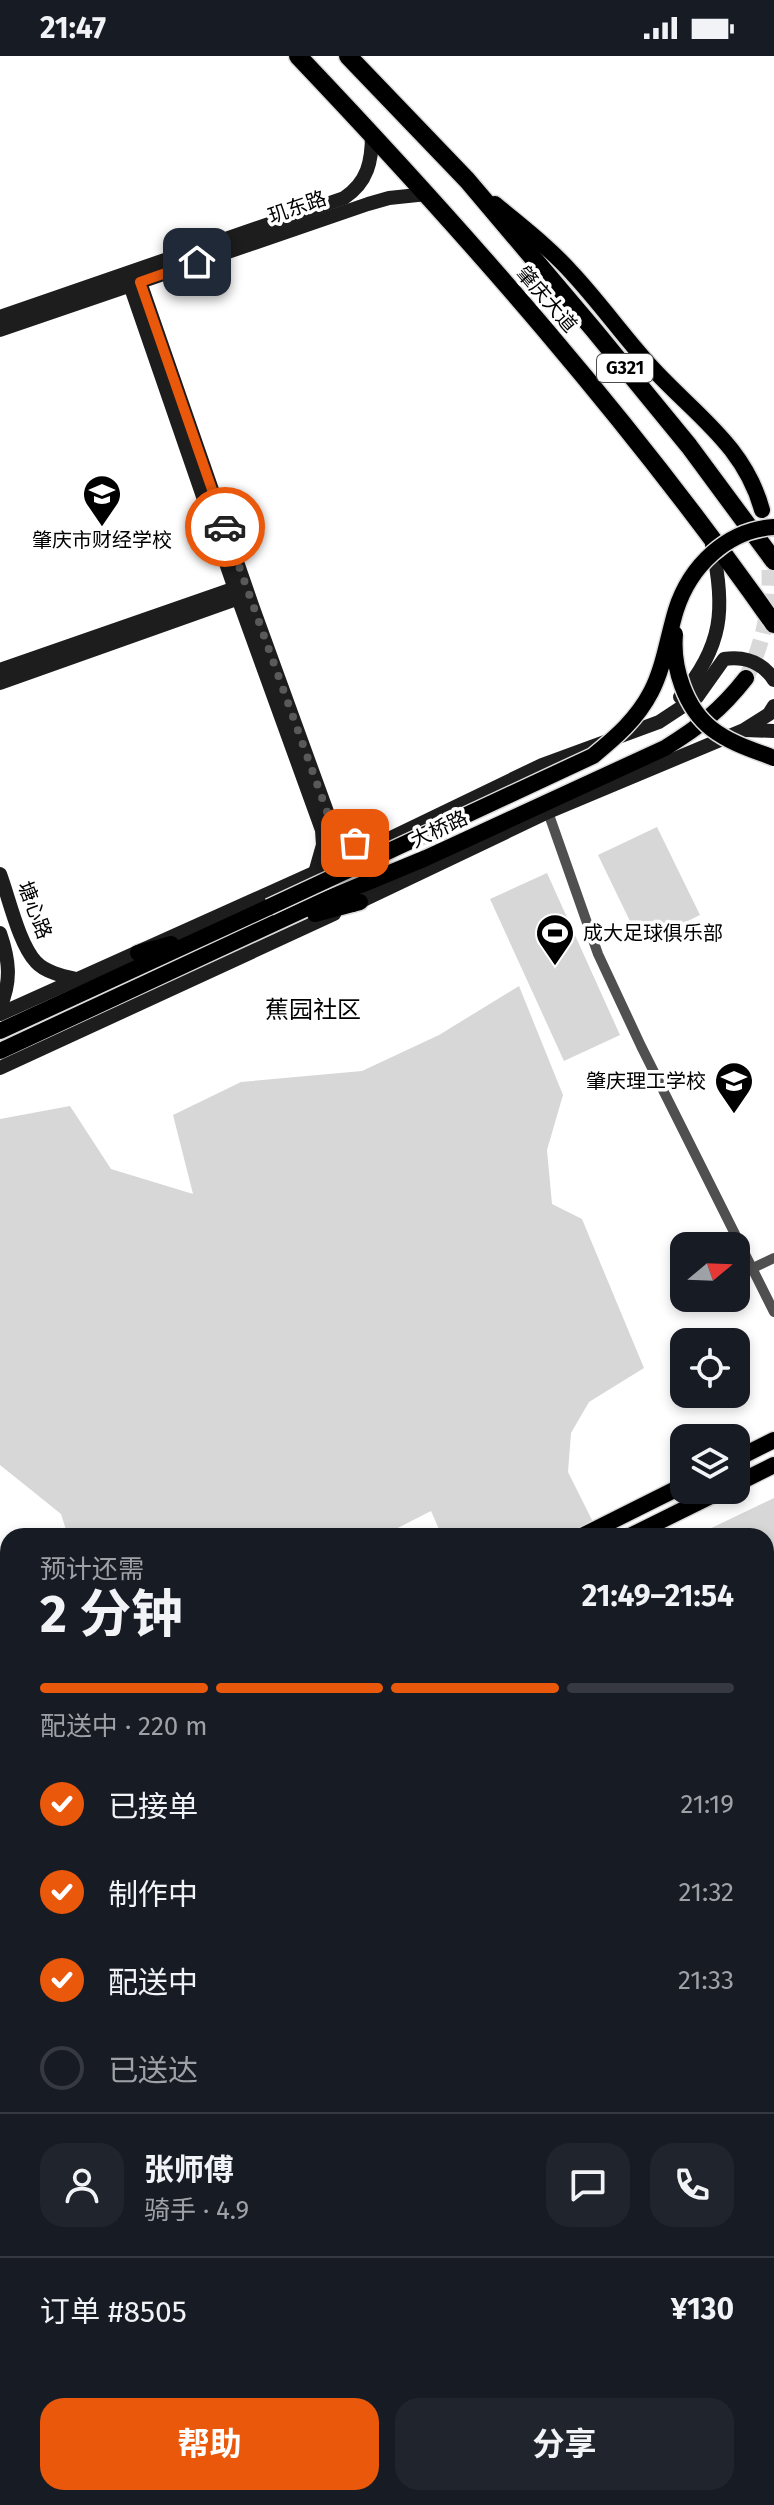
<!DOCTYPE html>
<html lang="zh">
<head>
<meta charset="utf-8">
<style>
  :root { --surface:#171b24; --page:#20242c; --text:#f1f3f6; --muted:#9ea1a6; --line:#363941; --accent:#ea580c }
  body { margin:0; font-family:"Fira Sans","Noto Sans SC",sans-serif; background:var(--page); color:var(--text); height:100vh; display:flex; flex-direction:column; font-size:30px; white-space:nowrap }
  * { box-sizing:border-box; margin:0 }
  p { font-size:26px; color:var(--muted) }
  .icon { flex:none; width:44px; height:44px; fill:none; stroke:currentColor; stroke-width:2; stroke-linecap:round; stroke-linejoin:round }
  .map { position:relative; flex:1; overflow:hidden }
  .panel { position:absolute; left:0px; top:1472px; width:774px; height:978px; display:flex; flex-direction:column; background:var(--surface); border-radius:24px 24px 0 0; box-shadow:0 4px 12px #0003 }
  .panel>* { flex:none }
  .needle { width:52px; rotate:71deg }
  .buttons { position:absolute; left:670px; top:1176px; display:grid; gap:16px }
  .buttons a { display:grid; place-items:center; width:80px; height:80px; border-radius:16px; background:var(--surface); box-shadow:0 4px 12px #0003; font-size:40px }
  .pin { position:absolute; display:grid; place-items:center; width:68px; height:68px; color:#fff; margin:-34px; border-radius:16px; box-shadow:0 4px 12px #0006 }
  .courier { position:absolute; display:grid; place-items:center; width:80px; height:80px; margin:-40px; border:6px solid #ea580c; border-radius:50%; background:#fff; color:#222; box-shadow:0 2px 10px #0007 }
  .head em { font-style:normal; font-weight:700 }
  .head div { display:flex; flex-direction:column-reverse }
  .head { display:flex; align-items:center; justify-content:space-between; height:136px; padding:0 40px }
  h1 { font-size:52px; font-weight:700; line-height:60px }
  .bar { display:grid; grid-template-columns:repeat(4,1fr); gap:12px 8px; align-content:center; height:96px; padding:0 40px }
  .bar i { height:10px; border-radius:6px; background:var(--line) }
  .bar .on { background:var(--accent) }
  .bar p { grid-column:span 4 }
  .line { display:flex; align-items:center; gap:20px; padding:0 40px; border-top:2px solid var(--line) }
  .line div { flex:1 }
  .round { display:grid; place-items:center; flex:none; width:84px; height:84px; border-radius:24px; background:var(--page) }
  ol { padding:0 40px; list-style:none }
  li { display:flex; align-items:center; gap:24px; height:88px }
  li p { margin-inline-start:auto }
  li .icon { padding:8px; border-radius:50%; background:var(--accent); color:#fff; stroke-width:4 }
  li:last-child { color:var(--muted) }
  li i { width:44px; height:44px; border:4px solid var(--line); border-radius:50% }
  .action { display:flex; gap:16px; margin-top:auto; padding:16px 40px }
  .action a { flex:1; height:92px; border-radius:24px; background:var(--accent); color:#fff; font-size:32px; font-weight:700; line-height:92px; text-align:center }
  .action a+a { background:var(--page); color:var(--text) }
  .status { display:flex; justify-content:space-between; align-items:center; height:56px; padding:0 40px; background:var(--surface); direction:ltr }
  .status svg { height:22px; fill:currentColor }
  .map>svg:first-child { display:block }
  .green { fill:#d7d7d7 }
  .water { fill:#9e9e9e }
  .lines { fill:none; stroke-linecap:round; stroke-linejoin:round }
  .primary-tunnel { stroke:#d9d9d9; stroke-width:16; stroke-dasharray:16 8; stroke-linecap:butt }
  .primary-casing { stroke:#dbdbdb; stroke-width:19 }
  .highway-casing { stroke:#dbdbdb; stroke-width:21 }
  .street { stroke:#505050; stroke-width:10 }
  .secondary { stroke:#1d1d1d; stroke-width:14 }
  .primary { stroke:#000; stroke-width:16 }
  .highway { stroke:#000; stroke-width:18 }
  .primary-bridge-casing { stroke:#dbdbdb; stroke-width:19; stroke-linecap:butt }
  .primary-bridge { stroke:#000; stroke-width:16 }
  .done { stroke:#595959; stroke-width:8; stroke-dasharray:0 14.4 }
  .route { stroke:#ea580c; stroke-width:10 }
  .labels { text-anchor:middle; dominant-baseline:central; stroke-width:7; stroke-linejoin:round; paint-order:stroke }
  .shield { fill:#fff; stroke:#4c4c4c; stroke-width:2 }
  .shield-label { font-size:18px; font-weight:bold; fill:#000 }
  .street-label { font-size:20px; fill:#000; stroke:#fff }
  .poi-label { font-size:20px; fill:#000; stroke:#fff }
  .quarter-label { font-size:24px; fill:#000; stroke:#fff }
</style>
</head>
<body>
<div class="status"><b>21:47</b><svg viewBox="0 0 49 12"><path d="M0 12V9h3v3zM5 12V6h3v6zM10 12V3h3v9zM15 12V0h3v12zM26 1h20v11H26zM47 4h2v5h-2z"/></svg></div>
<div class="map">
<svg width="774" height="2449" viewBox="0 0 774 2449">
  <rect width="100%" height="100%" fill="#fff"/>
  <g class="green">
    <path d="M657,771L700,859L641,888L598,799Z"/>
    <path d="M547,817L620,979L564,1005L490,843Z"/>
    <path d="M519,930L563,1039L547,1094L552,1148L582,1163L644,1312L589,1346L571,1377L568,1416L595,1470L575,1480H442L431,1455L382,1480H68L61,1458L0,1409V1063L70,1050L111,1113L193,1138L173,1059L241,1026L362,1015L439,979Z"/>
    <path d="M774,1442V1767L766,1780V1480H705L703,1476Z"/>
  </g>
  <path class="water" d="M774,1767V2449H0V2269L8,2267V2442H766V1780Z"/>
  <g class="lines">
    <path class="primary-tunnel" d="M746,622C774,566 774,514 762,454"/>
    <g class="primary-casing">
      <g id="primary">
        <path d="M495,148C521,170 549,191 572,217C601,248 626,284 655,315C697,360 745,391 762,454"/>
        <path d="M315,858L360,846"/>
        <path d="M138,897L171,888"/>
        <path d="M0,975L269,851"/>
        <path d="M0,995L320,846L426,802L665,692C699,671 721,654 746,622"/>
        <path d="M736,1403L774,1384"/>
        <path d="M736,1428L774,1409"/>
        <path d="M582,1480L684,1429"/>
        <path d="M630,1480L723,1434"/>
        <path d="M0,1768L8,1764"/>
        <path d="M0,1788L8,1784"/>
      </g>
    </g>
    <g class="highway-casing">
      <g id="highway">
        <path d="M298,0C468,179 632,366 774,568"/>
        <path d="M348,0L467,124L594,274L689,390L774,505"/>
      </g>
    </g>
    <g class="street">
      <path d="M548,756L598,898L641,990L774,1256"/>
      <path d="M753,1212L774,1202"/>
      <path d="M0,1511L8,1517"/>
      <path d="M0,1638H8"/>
    </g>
    <g class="secondary">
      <path d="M140,226L253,552L330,764C342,780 353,786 373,790"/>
      <path d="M130,229L238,542L322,774L323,789L315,817"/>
      <path d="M0,261L344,142C368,126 372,105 372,78"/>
      <path d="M0,274L368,148L389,142L427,138"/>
      <path d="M0,614L241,530"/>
      <path d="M0,627L245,540"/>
      <path d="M680,641C723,591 726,552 712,490"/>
      <path d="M745,674L774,675"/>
      <path d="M0,818C9,842 19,888 36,906C45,916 63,920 76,923"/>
      <path d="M353,849L548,756L744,674L769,658L774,650"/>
      <path d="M0,877C9,903 12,925 0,951"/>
      <path d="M0,958L374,790L542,709L659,666L697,641L724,603C745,600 762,606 774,624"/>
      <path d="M0,1012L334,858"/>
    </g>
    <use href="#primary" class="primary"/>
    <use href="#highway" class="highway"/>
    <g class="primary-bridge-casing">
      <g id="primary-bridge">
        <path d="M675,578C672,611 685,652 712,673C730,687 753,694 774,702"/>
        <path d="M269,851L593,700C616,681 637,663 651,636C664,611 668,580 676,554C690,510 727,474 774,471"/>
      </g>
    </g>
    <use href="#primary-bridge" class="primary-bridge"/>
  </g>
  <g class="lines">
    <path class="done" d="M225,471L330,764L340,776L355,787"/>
    <path class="route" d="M197,206L140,226L225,471"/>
  </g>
  <defs>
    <g id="school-pin" transform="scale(2)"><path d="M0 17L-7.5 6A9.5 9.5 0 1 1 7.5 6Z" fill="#000" stroke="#fff"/><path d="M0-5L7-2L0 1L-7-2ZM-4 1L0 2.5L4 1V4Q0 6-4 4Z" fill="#fff"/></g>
    <g id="stadium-pin" transform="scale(2)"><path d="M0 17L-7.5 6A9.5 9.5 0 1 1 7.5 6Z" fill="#000" stroke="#fff"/><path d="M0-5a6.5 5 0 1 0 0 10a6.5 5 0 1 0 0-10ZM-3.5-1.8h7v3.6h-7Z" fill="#fff"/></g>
  </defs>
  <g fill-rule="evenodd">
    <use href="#school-pin" x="102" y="438"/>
    <use href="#stadium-pin" x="555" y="877"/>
    <use href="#school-pin" x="734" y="1025"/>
  </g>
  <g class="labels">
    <rect class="shield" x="597" y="298" width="56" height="28" rx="6"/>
    <g class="shield-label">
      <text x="625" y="312">G321</text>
    </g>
    <g class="street-label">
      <text transform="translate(297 151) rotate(-19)">玑东路</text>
      <text transform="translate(547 243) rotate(49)">肇庆大道</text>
      <text transform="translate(439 773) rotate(-25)">大桥路</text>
      <text transform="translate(35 854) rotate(69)">塘心路</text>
    </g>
    <g class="poi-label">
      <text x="102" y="484">肇庆市财经学校</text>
      <text x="583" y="877" text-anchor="start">成大足球俱乐部</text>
      <text x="706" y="1025" text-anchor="end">肇庆理工学校</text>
    </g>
    <g class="quarter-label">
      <text x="313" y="954">蕉园社区</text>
    </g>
  </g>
</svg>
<div class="buttons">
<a><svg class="needle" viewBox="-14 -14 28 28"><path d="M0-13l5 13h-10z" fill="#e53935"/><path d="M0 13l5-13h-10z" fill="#9ea1a6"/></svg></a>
<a><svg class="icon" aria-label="locate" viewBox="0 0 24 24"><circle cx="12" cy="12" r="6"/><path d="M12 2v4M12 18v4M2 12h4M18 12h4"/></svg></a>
<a><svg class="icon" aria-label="layers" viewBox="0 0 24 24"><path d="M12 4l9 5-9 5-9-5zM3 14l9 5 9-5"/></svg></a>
</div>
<div class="pin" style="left:355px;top:787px;background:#ea580c"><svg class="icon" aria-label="bag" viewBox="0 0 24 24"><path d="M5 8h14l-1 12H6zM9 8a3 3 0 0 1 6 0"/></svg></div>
<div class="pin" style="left:197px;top:206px;background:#1f2937"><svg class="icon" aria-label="home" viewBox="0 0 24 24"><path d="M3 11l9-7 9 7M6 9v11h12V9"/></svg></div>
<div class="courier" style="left:225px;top:471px"><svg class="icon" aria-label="car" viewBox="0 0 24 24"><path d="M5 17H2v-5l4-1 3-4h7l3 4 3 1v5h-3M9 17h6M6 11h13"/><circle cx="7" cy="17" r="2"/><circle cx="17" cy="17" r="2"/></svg></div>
<section class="panel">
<div class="head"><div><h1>2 分钟</h1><p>预计还需</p></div><em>21:49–21:54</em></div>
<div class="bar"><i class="on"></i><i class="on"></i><i class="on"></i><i></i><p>配送中 · 220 m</p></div>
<ol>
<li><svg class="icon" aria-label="check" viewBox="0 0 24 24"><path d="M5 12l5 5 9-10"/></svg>已接单<p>21:19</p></li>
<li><svg class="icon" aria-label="check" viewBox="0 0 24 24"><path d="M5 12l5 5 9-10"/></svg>制作中<p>21:32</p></li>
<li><svg class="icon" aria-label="check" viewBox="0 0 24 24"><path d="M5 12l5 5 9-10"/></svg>配送中<p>21:33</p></li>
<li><i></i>已送达</li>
</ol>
<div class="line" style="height:144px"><a class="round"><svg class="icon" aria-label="person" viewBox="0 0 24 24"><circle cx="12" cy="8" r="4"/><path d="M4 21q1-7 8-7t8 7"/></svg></a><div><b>张师傅</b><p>骑手 · 4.9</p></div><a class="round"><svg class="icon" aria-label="chat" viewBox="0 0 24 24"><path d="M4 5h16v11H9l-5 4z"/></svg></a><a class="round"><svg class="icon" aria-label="phone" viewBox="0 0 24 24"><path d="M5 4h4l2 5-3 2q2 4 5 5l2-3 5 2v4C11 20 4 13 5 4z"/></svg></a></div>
<div class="line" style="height:104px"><div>订单 #8505</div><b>¥130</b></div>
<div class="action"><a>帮助</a><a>分享</a></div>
</section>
</div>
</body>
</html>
